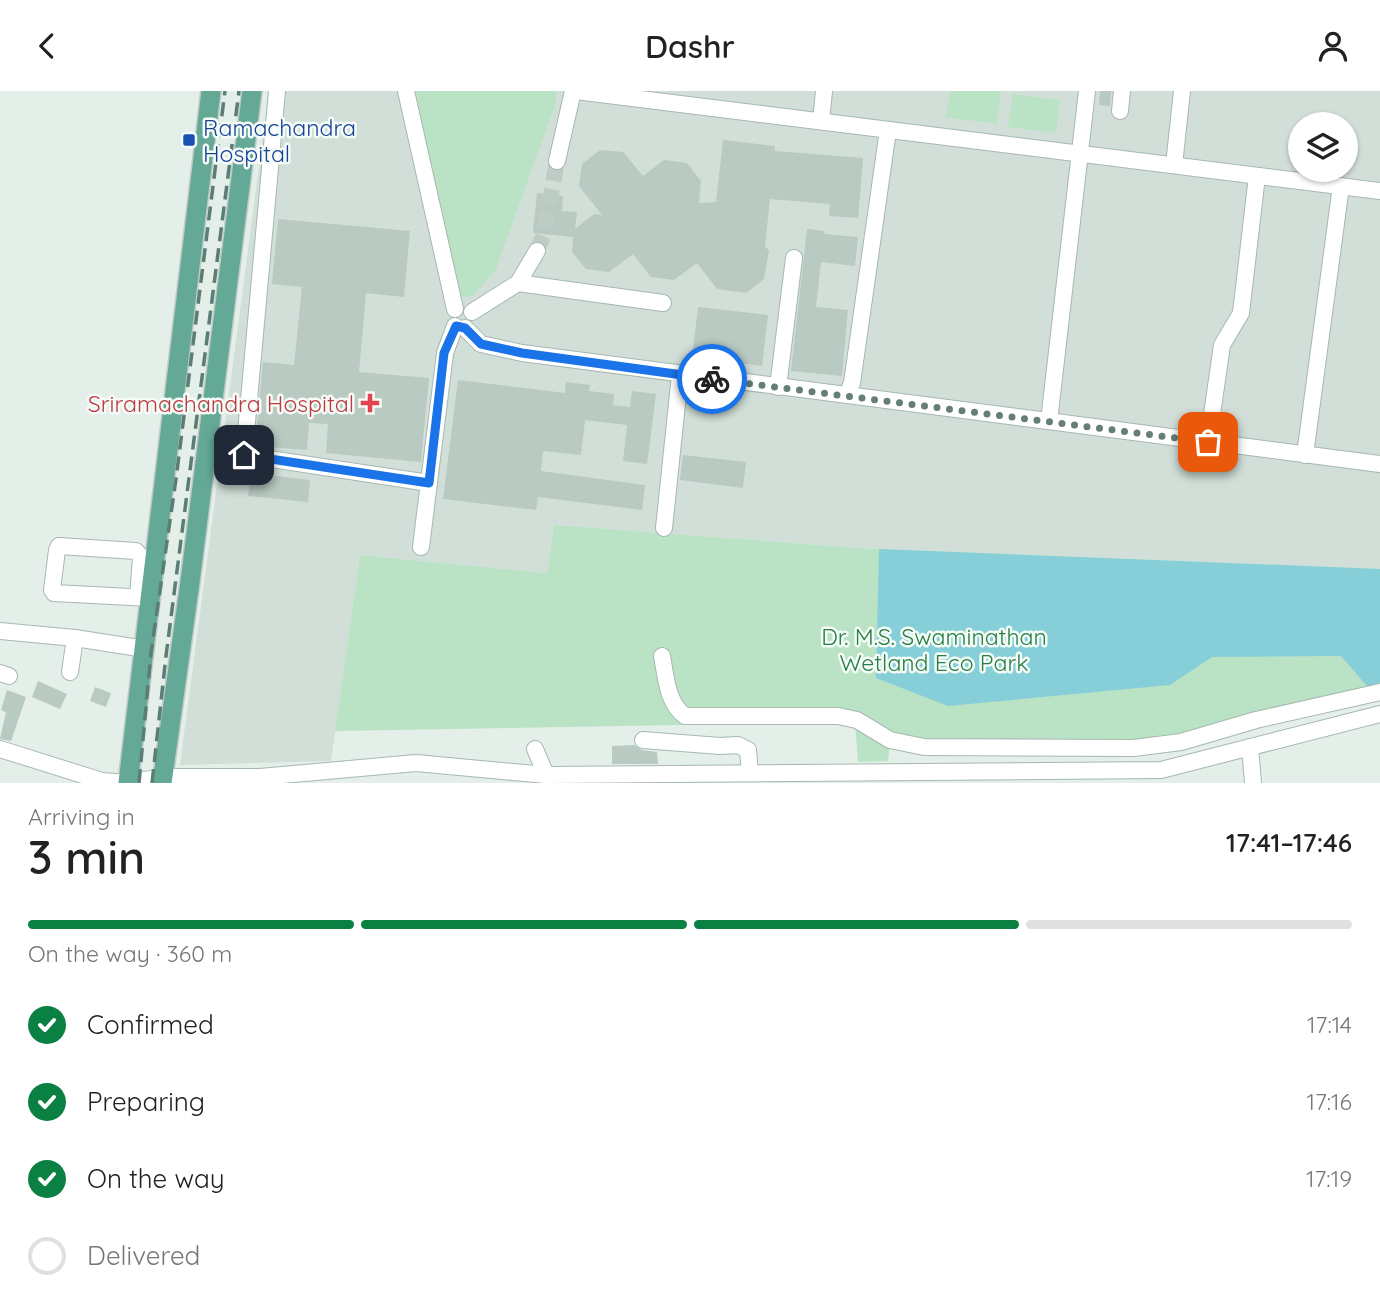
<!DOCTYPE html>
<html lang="en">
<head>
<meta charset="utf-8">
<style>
  :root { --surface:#fff; --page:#f2f2f2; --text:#222; --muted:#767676; --line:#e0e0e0; --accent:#0b8043 }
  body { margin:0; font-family:Quicksand,sans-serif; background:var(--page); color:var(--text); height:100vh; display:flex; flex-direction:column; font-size:26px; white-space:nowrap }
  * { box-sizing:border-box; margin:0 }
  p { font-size:23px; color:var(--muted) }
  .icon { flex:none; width:38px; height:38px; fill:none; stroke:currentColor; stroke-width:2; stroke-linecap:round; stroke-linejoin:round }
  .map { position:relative; height:692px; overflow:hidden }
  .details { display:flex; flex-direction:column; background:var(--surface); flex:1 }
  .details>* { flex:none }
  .controls { position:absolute; left:1288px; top:21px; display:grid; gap:14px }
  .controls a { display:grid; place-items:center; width:70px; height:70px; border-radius:50%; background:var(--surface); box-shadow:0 2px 5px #0004; font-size:35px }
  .pin { position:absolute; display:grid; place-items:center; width:60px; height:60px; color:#fff; margin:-30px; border-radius:14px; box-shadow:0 4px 10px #0006 }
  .courier { position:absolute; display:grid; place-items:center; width:70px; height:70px; margin:-35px; border:5px solid #1a73e8; border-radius:50%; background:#fff; color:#222; box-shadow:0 2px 9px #0007 }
  .summary em { font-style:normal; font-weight:600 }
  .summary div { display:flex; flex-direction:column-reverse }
  .summary { display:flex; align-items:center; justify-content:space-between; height:119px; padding:0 28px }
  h1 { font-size:46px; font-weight:600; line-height:52px }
  .bar { display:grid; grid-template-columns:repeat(4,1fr); gap:10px 7px; align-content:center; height:84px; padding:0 28px }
  .bar i { height:9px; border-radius:5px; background:var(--line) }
  .bar .active { background:var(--accent) }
  .bar p { grid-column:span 4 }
  ol { padding:0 28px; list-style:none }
  li { display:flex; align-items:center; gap:21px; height:77px }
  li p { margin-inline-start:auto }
  li .icon { padding:7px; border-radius:50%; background:var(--accent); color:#fff; stroke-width:4 }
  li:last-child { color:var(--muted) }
  li i { width:38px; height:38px; border:4px solid var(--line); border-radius:50% }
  header { display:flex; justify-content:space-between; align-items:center; height:91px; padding:0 28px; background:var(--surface); font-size:32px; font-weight:600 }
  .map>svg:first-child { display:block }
  .built { fill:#d1dfd8; fill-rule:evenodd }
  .green { fill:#bae2c4 }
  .water { fill:#86cfd9 }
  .building { fill:#b8cac2 }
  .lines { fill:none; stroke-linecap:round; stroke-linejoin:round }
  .minor-tunnel { stroke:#bdcdc6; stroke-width:16; stroke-dasharray:16 8; stroke-linecap:butt }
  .minor-casing { stroke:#a6b8b0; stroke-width:18 }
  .major-casing { stroke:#c1cac7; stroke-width:22 }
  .minor { stroke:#fff; stroke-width:16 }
  .major { stroke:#63a995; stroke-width:19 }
  .rail { stroke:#5b7e74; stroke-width:3.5; stroke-dasharray:14 7; stroke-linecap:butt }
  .done { stroke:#657f76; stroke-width:7; stroke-dasharray:0 12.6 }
  .route { stroke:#1a73e8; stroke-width:9 }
  .transit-dot { fill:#1a4fb4; stroke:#f5fbf7; stroke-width:2.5 }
  .health-dot { fill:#e0444e; stroke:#f5fbf7; stroke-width:2.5 }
  .labels { text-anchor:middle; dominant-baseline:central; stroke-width:5; stroke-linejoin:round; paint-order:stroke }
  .transit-label { font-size:23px; fill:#164399; stroke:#f5fbf7; text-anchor:start }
  .health-label { font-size:23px; fill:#be3a42; stroke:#f5fbf7; text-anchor:end }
  .park-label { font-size:23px; fill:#267f45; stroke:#f5fbf7 }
</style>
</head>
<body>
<header><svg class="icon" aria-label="back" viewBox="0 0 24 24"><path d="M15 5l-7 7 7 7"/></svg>Dashr<svg class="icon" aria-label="person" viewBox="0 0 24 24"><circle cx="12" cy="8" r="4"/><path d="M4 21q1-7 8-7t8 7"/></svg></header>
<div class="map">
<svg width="1380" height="692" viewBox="0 0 1380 692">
  <rect width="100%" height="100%" fill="#e4efe9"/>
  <path class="built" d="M269,0H1380V478L859,457L554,434L547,482L360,464L331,670L180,674ZM1300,33H1346V79H1300Z"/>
  <g class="green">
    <path d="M416,0H556V11L496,178L473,205L455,206Z"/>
    <path d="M950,0H1001L997,33L946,26Z"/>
    <path d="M1013,3L1060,9L1056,42L1008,36Z"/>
    <path d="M554,434L859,457L1380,478V601L1181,651L890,649L888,670L858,671L855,631L335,640L360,464L547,482Z"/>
  </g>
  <path class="water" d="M879,458L1380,478V601L1373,602L1341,565L1212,566L1170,594L948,615L876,587Z"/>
  <g class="building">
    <path d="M1100,0H1111L1110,15L1099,14Z"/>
    <path d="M723,49L775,55V60L863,67L858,127L829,125L830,113L770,108L765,155L769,160L764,188L746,202L717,198L697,172L674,189L651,186L633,163L609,181L586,178L572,161L573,146L533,142L537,102L563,105L562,120L577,121L575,138L594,123L602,124L579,95L582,73L600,59L623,61L643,85L664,69L687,72L701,90L699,112L716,111Z"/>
    <path d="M278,128L410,140L404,206L366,202L359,281L429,287L421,371L326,362L328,333L309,332L307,359L255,355L263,271L294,274L302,196L272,193Z"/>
    <path d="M807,138L825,140L824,143L858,146L855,175L821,171L816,216L848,219L842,285L791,280Z"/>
    <path d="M698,216L768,224L762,275L692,266Z"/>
    <path d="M458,289L565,302L566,291L590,294L589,300L614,303L613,314L630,316L632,300L656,303L647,373L623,370L627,334L585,329L581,364L543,360L541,380L645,394L642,419L538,406L536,419L443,408Z"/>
    <path d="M683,364L746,371L743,397L680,389Z"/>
    <path d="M251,382L310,389L308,411L248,405Z"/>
    <path d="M38,590L67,603L60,618L32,606Z"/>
    <path d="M95,596L111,602L106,616L90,610Z"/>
    <path d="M7,599L26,606L11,650L0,648L6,621L1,619Z"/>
    <path d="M634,654L642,659L657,661L658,673H612V655Z"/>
  </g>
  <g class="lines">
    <path class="minor-tunnel" d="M537,160L544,143L557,70"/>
    <g class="minor-casing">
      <g id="minor">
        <path d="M277,0L244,364L429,392"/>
        <path d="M406,0L455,218"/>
        <path d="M576,0L1380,100"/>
        <path d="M1120,20L1122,0"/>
        <path d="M821,30L824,0"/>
        <path d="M557,70L573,0"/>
        <path d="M1174,74L1182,0"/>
        <path d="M518,192L663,212"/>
        <path d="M472,221L518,192L537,160"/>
        <path d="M465,237L481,253L522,262L1380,373"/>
        <path d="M778,296L794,167"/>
        <path d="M847,304L852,292L888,39"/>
        <path d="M1049,330L1087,0"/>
        <path d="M1208,351L1222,254L1241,222L1257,85"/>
        <path d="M1305,364L1341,95"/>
        <path d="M664,437L680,284"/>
        <path d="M421,456L445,262L455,235"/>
        <path d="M138,506L141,466L136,460L59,455L57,459L52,499L54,502L150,507"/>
        <path d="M0,540L75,547L145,558"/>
        <path d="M662,565C666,586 667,612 685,625H838L857,629L890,649L924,656L1134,657L1181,651L1256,629L1380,601"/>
        <path d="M70,581L75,547"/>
        <path d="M0,582L9,585"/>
        <path d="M643,649L720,655L738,654L748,659L750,682"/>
        <path d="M1250,656L1253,692"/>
        <path d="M0,658L102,690L128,692L162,686H260L416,672L546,684L1161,679L1380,623"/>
        <path d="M535,658L546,684"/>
      </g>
    </g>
    <g class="major-casing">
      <g id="major">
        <path d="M128,692L211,0"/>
        <path d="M162,692L190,491L252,0"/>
      </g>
    </g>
    <use href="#minor" class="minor"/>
    <use href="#major" class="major"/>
    <g class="rail">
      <path d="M139,692L151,562L176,388L225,0"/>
      <path d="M152,692L166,565L239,0"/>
    </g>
  </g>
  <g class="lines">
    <path class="done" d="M712,288L1208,351"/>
    <path class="route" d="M244,364L429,392L444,262L456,235L465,237L481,253L522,262L712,288"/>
  </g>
  <rect class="transit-dot" x="182" y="42" width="14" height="14" rx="3.5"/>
  <path class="health-dot" d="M366.5 301.5h7v7h7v7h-7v7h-7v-7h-7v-7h7z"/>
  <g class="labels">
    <g class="transit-label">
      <text x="203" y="36">Ramachandra<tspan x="203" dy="26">Hospital</tspan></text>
    </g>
    <g class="health-label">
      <text x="354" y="312">Sriramachandra Hospital</text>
    </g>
    <g class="park-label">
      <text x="934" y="545">Dr. M.S. Swaminathan<tspan x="934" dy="26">Wetland Eco Park</tspan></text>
    </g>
  </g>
</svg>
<div class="controls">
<a><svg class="icon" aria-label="layers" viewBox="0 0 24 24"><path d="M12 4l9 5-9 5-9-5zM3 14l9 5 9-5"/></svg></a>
</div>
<div class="pin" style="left:1208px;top:351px;background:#ea580c"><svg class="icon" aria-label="bag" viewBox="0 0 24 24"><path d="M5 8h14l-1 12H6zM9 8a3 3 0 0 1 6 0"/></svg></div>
<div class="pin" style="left:244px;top:364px;background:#1f2937"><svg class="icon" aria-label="home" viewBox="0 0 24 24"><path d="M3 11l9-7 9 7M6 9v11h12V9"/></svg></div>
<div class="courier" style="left:712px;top:288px"><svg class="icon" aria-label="bike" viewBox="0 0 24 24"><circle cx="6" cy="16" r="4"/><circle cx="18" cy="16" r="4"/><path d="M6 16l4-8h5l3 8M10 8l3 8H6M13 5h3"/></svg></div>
</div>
<section class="details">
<div class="summary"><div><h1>3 min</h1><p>Arriving in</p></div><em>17:41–17:46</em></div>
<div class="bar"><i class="active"></i><i class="active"></i><i class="active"></i><i></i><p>On the way · 360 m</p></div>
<ol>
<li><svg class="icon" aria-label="check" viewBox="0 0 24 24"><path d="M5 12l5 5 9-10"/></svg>Confirmed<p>17:14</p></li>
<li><svg class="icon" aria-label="check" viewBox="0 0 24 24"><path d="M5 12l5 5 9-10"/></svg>Preparing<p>17:16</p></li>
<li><svg class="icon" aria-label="check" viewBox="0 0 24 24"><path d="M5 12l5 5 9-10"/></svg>On the way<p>17:19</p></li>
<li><i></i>Delivered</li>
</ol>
</section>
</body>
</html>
